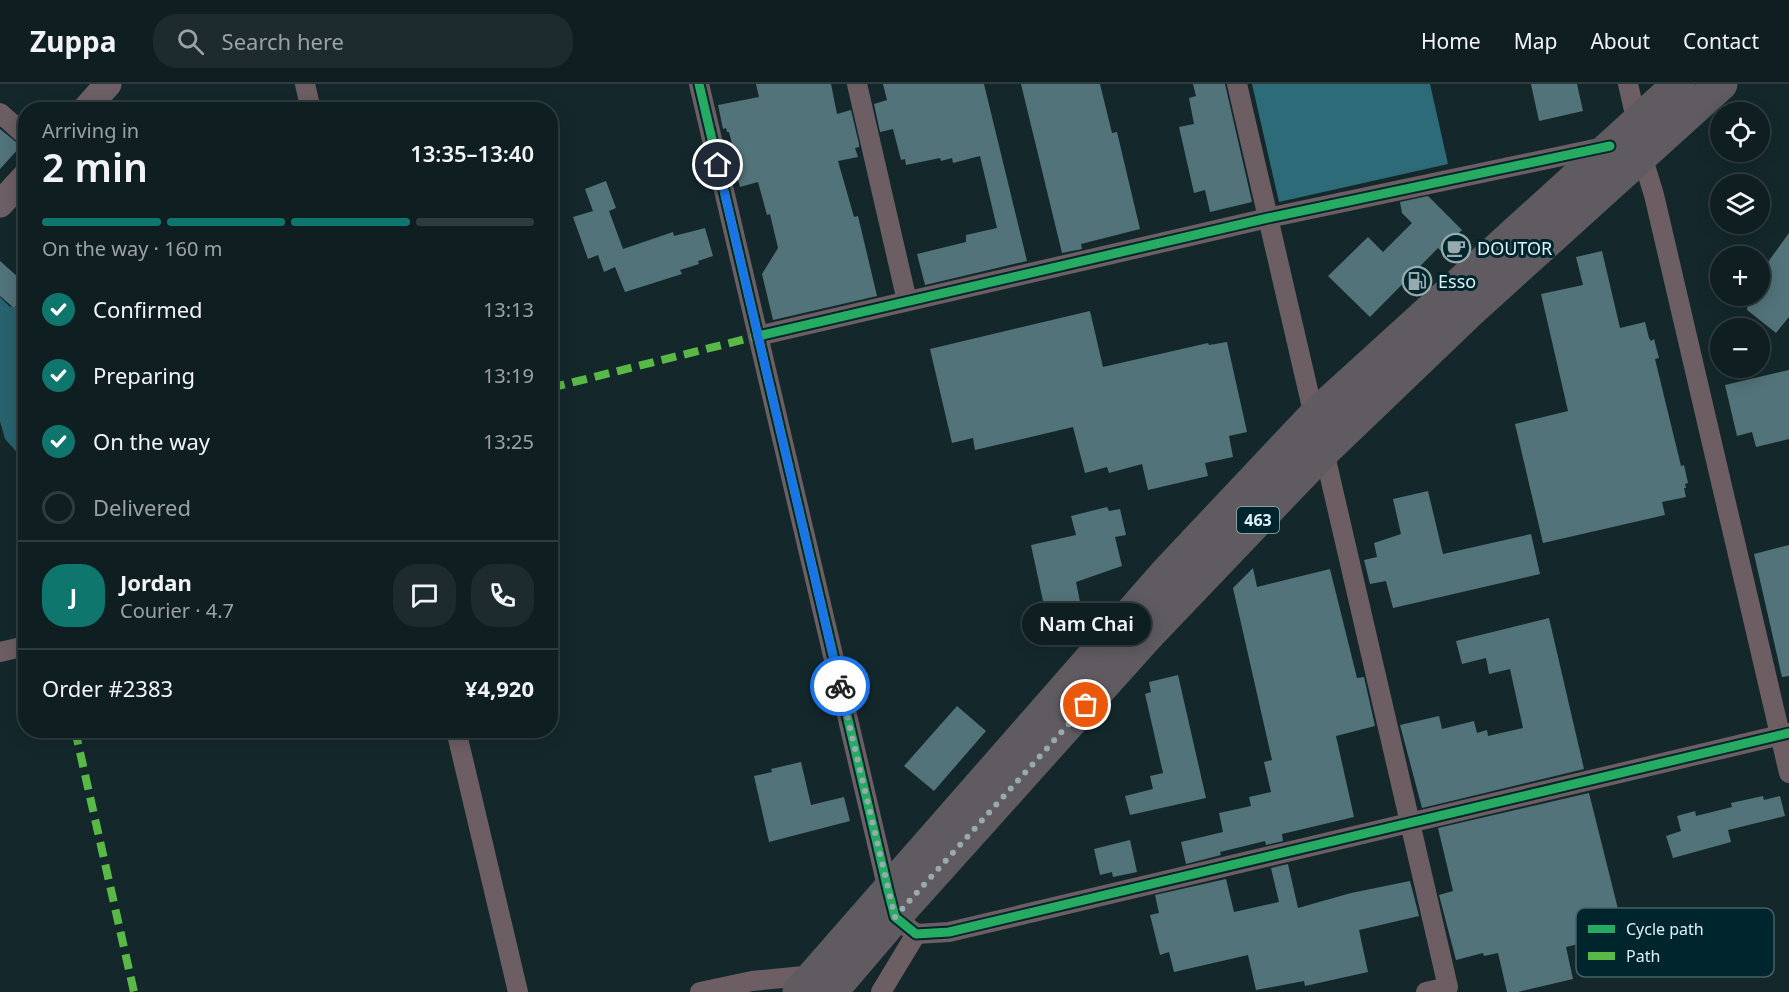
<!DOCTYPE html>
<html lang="en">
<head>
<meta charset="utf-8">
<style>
  :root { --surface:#0f1e21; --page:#1d2b2e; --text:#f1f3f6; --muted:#9ba2a5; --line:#2f3c3f; --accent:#0f766e }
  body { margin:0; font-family:"Noto Sans",sans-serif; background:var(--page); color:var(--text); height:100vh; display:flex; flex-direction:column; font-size:22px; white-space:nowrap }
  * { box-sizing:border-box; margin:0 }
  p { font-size:20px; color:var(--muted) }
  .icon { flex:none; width:33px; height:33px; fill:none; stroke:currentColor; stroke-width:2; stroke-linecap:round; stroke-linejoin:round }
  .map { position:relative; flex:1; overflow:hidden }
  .side { position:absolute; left:18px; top:18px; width:540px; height:636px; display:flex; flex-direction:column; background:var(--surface); border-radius:24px; box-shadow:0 3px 15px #0003,0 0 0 2px var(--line) }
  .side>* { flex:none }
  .controls { position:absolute; left:1710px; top:18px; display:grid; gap:12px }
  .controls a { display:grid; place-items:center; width:60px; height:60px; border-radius:50%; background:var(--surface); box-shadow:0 3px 15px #0003,0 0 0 2px var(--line); font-size:30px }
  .pin { position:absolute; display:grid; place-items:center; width:51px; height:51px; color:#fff; margin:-26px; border:3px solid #fff; border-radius:50%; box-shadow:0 2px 6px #0007 }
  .courier { position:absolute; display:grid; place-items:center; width:60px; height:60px; margin:-30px; border:4px solid #1a73e8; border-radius:50%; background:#fff; color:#222; box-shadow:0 2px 8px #0007 }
  .bubble { position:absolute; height:42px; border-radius:21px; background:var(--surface); box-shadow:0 3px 15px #0003,0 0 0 2px var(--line); font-size:20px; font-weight:600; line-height:42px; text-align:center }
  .overview em { font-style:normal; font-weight:600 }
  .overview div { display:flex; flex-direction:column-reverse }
  .overview { display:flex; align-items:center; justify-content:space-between; height:102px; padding:0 24px }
  h1 { font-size:39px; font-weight:600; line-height:45px }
  .bar { display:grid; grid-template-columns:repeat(4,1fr); gap:9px 6px; align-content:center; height:72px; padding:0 24px }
  .bar i { height:8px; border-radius:4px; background:var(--line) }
  .bar .active { background:var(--accent) }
  .bar p { grid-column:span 4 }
  .line { display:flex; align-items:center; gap:15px; padding:0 24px; border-top:2px solid var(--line) }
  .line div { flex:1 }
  .round { display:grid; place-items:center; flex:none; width:63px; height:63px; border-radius:24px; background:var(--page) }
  ol { padding:0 24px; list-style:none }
  li { display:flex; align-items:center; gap:18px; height:66px }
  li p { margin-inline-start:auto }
  li .icon { padding:6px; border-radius:50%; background:var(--accent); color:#fff; stroke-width:4 }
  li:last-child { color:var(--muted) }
  li i { width:33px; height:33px; border:3px solid var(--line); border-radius:50% }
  header { display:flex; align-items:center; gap:36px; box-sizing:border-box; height:84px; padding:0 30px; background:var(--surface); border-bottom:2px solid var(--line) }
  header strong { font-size:28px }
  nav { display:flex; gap:33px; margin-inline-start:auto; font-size:21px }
  .search { width:420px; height:54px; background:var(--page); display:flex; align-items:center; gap:15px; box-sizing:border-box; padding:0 21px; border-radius:24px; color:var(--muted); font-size:22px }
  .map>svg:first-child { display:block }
  .forest { fill:#27626e }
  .water { fill:#2e6b78 }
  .building { fill:#52737a }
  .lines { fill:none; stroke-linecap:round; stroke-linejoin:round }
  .street { stroke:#6c5e63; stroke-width:20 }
  .secondary { stroke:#6c5f65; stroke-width:27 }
  .highway { stroke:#5f5b61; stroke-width:33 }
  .quiet { stroke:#58b947; stroke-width:8; stroke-dasharray:15 8; stroke-linecap:butt }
  .cycleway-casing { stroke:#00252d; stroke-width:13 }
  .cycleway { stroke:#26ab63; stroke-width:9 }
  .done { stroke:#97abaf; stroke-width:6; stroke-dasharray:0 10.8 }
  .route { stroke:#1a73e8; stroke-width:8 }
  .labels { text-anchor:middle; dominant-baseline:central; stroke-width:6; stroke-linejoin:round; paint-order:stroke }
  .shield { fill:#00252d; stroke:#9bb4ba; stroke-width:1.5 }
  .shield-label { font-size:16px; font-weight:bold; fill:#def1f6 }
  .poi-label { font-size:18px; fill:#def1f6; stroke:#00252d; text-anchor:start }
  .key { fill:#00252d; stroke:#436269; stroke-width:1.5 }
  .key-label { font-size:16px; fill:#def1f6 }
</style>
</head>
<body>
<header>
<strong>Zuppa</strong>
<div class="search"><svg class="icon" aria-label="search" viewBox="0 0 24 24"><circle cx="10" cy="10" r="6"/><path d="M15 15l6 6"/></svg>Search here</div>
<nav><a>Home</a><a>Map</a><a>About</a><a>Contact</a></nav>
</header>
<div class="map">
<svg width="1789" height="908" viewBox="0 0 1789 908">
  <rect width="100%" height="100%" fill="#14282c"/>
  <path class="forest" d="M0,213L9,222L25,225L26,373L22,374L5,355L0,337Z"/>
  <path class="water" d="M1252,0H1430L1448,80L1279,118Z"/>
  <g class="building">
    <path d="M756,0H831L837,30L851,26L859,60V63L855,64L858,73L838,77L854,133L858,132L877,212L773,236L762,190L778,164L770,130L767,131L758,98L740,103L734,82L737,80L729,48H727L726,44L723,45L718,21L759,13Z"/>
    <path d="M883,0H984L1027,177L925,201L917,170L966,158V151L997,144L980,72L953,79L952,74L941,77L940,74L906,81L905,75L901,76L893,45L880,48L874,20L887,16Z"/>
    <path d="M1021,0H1100L1112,49L1117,48L1140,145L1081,160L1082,165L1062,169Z"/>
    <path d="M1193,0H1225L1252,118L1210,128L1205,106L1194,109L1179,43L1194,40L1189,14L1196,12Z"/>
    <path d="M1531,0H1577L1583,27L1539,37Z"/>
    <path d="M0,45L21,62L0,85Z"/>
    <path d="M606,97L616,124L609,127L623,165L673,148L674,152L705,144L713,172L698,177L699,180L680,186L682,190L625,208L615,183L604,188L598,171L588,175L573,133L593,127L585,105Z"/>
    <path d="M1428,112L1462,146L1441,167L1438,164L1370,233L1328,192L1368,153L1383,168L1412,139L1402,129L1400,118Z"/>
    <path d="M1789,149V233L1776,249L1747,226L1749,212H1760V189Z"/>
    <path d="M1602,167L1620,244L1645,238L1649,254L1651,257L1654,255L1659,274L1655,275L1681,382L1684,381L1688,399L1685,400L1686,404H1684L1686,413L1662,418L1665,431L1543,459L1515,340L1568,327L1541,210L1583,201L1576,173Z"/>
    <path d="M0,177L26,200V228L17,221L14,224L0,212Z"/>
    <path d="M1090,227L1103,283L1208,259L1209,261L1227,258L1247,348L1229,352L1233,373L1205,379L1208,392L1148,406L1142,380L1109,389L1107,383L1085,389L1073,343L975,366L973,354L952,359L930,265Z"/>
    <path d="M1789,286V355L1756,363L1752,348L1737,352L1725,301Z"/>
    <path d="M1428,407L1443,470L1531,450L1540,490L1393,524L1386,497L1370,500L1364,476L1377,473L1374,459L1401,450L1393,415Z"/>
    <path d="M1107,423L1109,427L1120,425L1126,451L1115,453L1122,482L1076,498L1082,528L1052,559L1031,461L1076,451L1071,432Z"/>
    <path d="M1789,461V592L1782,593L1754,470Z"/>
    <path d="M1253,484L1257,503L1330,485L1357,594L1364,593L1375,642L1336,652L1354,733L1282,750L1283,757L1266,761L1265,757L1220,768L1221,771L1186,780L1181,758L1223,748L1219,729L1251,722L1249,713L1271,708L1264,678L1272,676L1233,504Z"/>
    <path d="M1549,534L1584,685L1422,724L1400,641L1439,632L1442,645L1474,637L1477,649L1487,646L1488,652L1523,644L1510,585L1489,590L1486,574L1462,580L1456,557Z"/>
    <path d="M1178,591L1206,714L1130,731L1125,712L1153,705L1150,692L1163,689L1145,610L1151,608L1149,598Z"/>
    <path d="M957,622L986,647L934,707L904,682Z"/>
    <path d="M801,678L811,721L844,713L850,737L769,758L754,692L772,688L771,685Z"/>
    <path d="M1589,709L1624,849L1566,863L1573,895L1518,908H1507L1498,869L1484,872L1483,869L1456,876L1439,811L1453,807L1438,744Z"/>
    <path d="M1763,712L1764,716L1780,712L1785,732L1728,746L1731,758L1673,774L1666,752L1681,747L1677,732L1695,727L1696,732L1732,723L1731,719Z"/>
    <path d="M1130,756L1137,788L1113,793L1112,788L1100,791L1094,765Z"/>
    <path d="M1288,780L1298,824L1351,809L1410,797L1419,832L1359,846L1368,888L1305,902L1304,897L1256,906L1248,871L1174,888L1169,868L1160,871L1150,831L1159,829L1155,811L1226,795L1234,828L1279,818L1271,784Z"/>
  </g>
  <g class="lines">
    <g class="street">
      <path d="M305,0L311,26"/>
      <path d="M699,0L888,806L895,833L916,850L949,848L1789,649"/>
      <path d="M857,0L907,217"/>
      <path d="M1237,0L1314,332"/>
      <path d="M1628,0L1637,39"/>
      <path d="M0,29L26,52"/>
      <path d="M1642,72L1654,111L1789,689"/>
      <path d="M758,252L1268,134L1604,63"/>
      <path d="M1324,367L1448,903L1426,908"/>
      <path d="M0,568L26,562"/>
      <path d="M456,646L518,908"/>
      <path d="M700,908L752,897L814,891"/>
      <path d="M881,908L916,850"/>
    </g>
    <g class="secondary">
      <path d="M85,26L108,0"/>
      <path d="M0,120L26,92"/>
    </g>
    <g class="highway">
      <path d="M799,908L1166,489L1314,332L1679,0"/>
      <path d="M831,908L895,833L1149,550L1324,367L1468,229L1721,0"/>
    </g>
    <g class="quiet">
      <path d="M550,304L758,252"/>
      <path d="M26,426H23L26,436"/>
      <path d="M75,646L134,908"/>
    </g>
    <g class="cycleway-casing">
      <g id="cycleway">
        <path d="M699,0L888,806L895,833L916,850L949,848L1789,649"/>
        <path d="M758,252L1268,134L1610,62"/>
      </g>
    </g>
    <use href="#cycleway" class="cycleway"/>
  </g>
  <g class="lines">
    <path class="done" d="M840,602L895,833L1086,621"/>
    <path class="route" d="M718,81L840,602"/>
  </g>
  <defs>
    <g id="cafe-ring" transform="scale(1.5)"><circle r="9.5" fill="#00252d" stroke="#97abaf" stroke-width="1.5"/><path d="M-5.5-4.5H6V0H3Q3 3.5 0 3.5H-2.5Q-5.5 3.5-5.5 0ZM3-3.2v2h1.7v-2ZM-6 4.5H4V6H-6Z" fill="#97abaf"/></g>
    <g id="fuel-ring" transform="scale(1.5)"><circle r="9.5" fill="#00252d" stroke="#97abaf" stroke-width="1.5"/><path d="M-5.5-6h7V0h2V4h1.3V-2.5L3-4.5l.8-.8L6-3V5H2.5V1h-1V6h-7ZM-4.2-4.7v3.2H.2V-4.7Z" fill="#97abaf"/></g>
  </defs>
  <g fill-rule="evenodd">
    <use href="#cafe-ring" x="1456" y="164"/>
    <use href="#fuel-ring" x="1417" y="197"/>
  </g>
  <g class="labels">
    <rect class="shield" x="1237" y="423" width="42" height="26" rx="4.5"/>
    <g class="shield-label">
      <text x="1258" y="436">463</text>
    </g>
    <g class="poi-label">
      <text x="1477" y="164">DOUTOR</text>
      <text x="1438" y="197">Esso</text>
    </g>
  </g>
  <rect x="1576" y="824" width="198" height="69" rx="9" class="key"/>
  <rect x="1588" y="841" width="27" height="8" fill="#26ab63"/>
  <rect x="1588" y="868" width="27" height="8" fill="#58b947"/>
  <g class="key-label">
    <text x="1626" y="851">Cycle path</text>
    <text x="1626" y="878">Path</text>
  </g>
</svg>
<div class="controls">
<a><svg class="icon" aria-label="locate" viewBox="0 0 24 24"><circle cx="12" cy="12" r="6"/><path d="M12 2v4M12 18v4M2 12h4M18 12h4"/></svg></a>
<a><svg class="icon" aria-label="layers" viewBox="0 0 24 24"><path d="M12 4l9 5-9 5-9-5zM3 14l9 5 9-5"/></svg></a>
<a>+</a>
<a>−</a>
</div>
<div class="pin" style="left:1086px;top:621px;background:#ea580c"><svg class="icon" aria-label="bag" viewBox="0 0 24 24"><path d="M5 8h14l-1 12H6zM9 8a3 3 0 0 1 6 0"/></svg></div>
<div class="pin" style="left:718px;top:81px;background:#1f2937"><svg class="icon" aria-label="home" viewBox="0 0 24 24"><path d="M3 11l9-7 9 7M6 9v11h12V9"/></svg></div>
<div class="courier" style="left:840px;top:602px"><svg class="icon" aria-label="bike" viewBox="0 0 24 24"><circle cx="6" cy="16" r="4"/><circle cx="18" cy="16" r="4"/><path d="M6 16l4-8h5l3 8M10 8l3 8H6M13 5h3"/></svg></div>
<div class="bubble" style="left:1022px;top:519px;width:129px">Nam Chai</div>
<section class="side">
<div class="overview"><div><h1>2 min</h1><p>Arriving in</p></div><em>13:35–13:40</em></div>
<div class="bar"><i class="active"></i><i class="active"></i><i class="active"></i><i></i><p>On the way · 160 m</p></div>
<ol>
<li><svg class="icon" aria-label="check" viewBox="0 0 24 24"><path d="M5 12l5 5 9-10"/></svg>Confirmed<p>13:13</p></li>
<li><svg class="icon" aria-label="check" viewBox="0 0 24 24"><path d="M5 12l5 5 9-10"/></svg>Preparing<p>13:19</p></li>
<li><svg class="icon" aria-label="check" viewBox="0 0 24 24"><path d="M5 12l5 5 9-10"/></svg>On the way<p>13:25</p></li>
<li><i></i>Delivered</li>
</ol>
<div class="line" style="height:108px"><b class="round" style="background:var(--accent);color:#fff">J</b><div><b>Jordan</b><p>Courier · 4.7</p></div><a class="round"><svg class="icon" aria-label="chat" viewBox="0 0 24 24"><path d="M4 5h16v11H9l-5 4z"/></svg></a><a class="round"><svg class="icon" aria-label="phone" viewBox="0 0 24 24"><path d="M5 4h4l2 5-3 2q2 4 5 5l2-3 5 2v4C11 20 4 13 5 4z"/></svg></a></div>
<div class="line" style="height:78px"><div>Order #2383</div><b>¥4,920</b></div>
</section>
</div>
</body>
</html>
